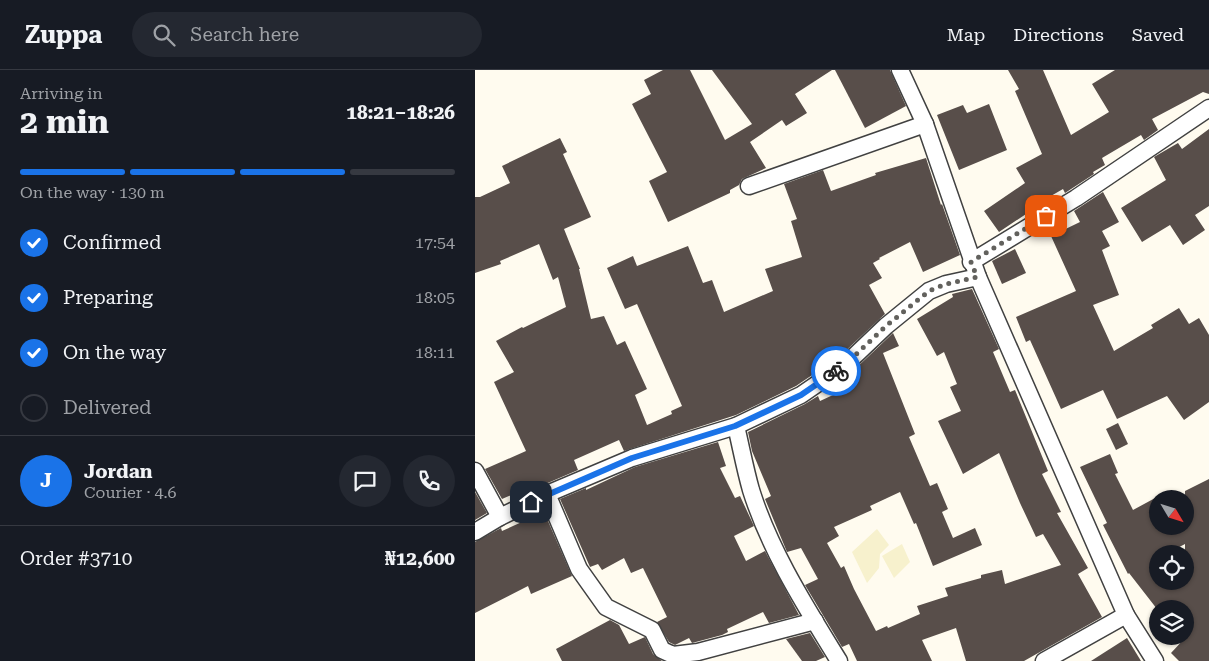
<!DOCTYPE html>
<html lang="en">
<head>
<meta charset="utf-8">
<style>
  :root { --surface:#171b24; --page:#242831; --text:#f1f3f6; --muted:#9ea1a6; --line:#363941; --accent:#1a73e8 }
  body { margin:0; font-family:"Roboto Serif",serif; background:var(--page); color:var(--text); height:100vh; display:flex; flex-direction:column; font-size:19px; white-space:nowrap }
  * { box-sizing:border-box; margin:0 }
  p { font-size:16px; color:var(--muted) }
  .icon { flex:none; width:28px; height:28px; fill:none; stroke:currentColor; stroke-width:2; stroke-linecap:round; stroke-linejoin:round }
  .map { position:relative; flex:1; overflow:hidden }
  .sheet { display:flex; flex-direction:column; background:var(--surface); width:475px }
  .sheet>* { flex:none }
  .needle { width:32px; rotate:128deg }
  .fabs { position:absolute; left:674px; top:420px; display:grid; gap:10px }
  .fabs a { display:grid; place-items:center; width:45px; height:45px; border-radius:50%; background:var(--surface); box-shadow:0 1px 4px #0004; font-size:25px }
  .pin { position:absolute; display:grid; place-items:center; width:42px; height:42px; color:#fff; margin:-21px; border-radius:10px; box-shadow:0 2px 8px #0006 }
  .courier { position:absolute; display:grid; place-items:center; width:50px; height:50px; margin:-25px; border:4px solid #1a73e8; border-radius:50%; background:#fff; color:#222; box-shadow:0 1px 6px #0007 }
  .headline em { font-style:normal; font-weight:700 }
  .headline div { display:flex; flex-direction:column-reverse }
  .headline { display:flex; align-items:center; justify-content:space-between; height:85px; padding:0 20px }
  h1 { font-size:32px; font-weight:700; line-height:38px }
  .bar { display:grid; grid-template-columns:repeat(4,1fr); gap:8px 5px; align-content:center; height:60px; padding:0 20px }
  .bar i { height:6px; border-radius:4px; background:var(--line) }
  .bar .on { background:var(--accent) }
  .bar p { grid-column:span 4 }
  .line { display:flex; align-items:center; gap:12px; padding:0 20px; border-top:1px solid var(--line) }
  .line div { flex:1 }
  .round { display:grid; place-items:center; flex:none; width:52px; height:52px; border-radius:26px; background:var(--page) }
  ol { padding:0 20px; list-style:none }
  li { display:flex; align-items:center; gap:15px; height:55px }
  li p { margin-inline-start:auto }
  li .icon { padding:5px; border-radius:50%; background:var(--accent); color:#fff; stroke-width:4 }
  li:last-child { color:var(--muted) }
  li i { width:28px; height:28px; border:2px solid var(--line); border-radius:50% }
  header { display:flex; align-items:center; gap:30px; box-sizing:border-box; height:70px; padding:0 25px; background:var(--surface); border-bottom:1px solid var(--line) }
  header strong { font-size:24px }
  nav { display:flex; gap:28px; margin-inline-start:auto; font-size:18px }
  .search { width:350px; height:45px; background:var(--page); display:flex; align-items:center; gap:12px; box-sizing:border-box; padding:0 18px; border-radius:28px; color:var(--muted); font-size:19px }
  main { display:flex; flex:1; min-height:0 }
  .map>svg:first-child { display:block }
  .farmland { fill:#f7f1cd }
  .building { fill:#584e4a; fill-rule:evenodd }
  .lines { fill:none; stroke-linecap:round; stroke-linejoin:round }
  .minor-casing { stroke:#414141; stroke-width:19 }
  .minor { stroke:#fff; stroke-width:16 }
  .done { stroke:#62615d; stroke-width:5; stroke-dasharray:0 9 }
  .route { stroke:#1a73e8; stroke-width:6 }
</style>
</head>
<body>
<header>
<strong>Zuppa</strong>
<div class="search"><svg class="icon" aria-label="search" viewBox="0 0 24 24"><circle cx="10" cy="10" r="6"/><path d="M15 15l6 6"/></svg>Search here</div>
<nav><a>Map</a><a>Directions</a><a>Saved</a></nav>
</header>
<main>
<section class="sheet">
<div class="headline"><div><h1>2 min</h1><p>Arriving in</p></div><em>18:21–18:26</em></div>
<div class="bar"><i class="on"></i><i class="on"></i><i class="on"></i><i></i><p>On the way · 130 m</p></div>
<ol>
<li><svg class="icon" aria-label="check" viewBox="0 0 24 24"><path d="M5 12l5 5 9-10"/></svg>Confirmed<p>17:54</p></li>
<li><svg class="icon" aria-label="check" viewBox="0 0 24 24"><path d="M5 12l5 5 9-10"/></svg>Preparing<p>18:05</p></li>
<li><svg class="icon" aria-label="check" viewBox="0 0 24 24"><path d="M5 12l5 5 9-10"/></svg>On the way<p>18:11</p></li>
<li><i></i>Delivered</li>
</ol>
<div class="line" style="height:90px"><b class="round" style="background:var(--accent);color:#fff">J</b><div><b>Jordan</b><p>Courier · 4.6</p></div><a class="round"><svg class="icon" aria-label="chat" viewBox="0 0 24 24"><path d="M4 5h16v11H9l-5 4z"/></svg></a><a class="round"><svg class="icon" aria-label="phone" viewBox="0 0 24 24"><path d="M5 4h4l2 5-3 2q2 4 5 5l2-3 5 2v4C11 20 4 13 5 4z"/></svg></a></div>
<div class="line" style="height:65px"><div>Order #3710</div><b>₦12,600</b></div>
</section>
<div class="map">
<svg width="734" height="591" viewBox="0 0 734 591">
  <rect width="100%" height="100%" fill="#fffbef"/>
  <g class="farmland">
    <path d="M402,459L414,475L405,484L404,498L392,513L377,482Z"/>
    <path d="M427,474L435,492L419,508L407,486Z"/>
  </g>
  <g class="building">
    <path d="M188,0H215L250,70L277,54L237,0H357L320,24L332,43L311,56L307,50L275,72L291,98L267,109L264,115L255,120V123L193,152L174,111L192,102L157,34L176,24L169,10Z"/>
    <path d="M360,0H415L431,36L390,58Z"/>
    <path d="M533,0H568L596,65L634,42L617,14L640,0H734V24L728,22L677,49L683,60L669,70L666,65L627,88L630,95L618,102L619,104L590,123L588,119L555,138L557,140L524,162L509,141L550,113L541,98L567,84L540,21L544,19Z"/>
    <path d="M514,34L532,80L484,100L462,45L488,35L492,43Z"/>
    <path d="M734,59V136L720,145L730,160L708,175L695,155L667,172L646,138L691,110L679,87L703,73L707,79Z"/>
    <path d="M85,68L92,82L88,84L116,147L89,159L105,199H104L116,249L129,246L142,275L150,271L172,319L160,325L172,355L197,344L196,341L207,336L162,234L150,239L132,198L158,186L162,196L213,176L228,213L237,210L249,242L298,221L290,199L327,187L316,151L322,149L309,114L348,100L356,121L401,105L400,103L451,88L466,135L467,134L485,185L448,202L435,172L404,188L405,189L398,193L407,208L394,215L410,244L365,286L321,316L261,345L149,381L144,370L99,390L103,400L61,418L59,415L27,429L10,399L51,381L19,312L39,302L21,271L47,257L48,258L91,237L83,207L78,210L64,174L25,191L26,194L0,203V127H5L35,113L27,96Z"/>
    <path d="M628,122L644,152L627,161L635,176L627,180L644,225L618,235L639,281L678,258L676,255L704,238L714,254L724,248L734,265V332L709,350L692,326L642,349L628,320L586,339L555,270L551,272L541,247L601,221L576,166L605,152L599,141Z"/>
    <path d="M540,179L551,203L527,214L517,191Z"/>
    <path d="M497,219L524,279L518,282L535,322L540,320L573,401L567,404L586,442L582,443L613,498L603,504L627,547L549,591H491L481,558L447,570L457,591H382L374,574L367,577L330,515L343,509L326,478L312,482L290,429L296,426L277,381L273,362L330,334L343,326L345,331L371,319L367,309L378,301L418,263L424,276L408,283L440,364L434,367L455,416L462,413L473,439L467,442L478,468L500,458L507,475L458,496L441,453L439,454L425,422L395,436L397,440L359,457L364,466L352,473L366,498L369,496L379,519L401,561L412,556L413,558L445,544L442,536L473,526L470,518L506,508V505L527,500L530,514L586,495L568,464L561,467L545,433L524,383L488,404L463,351L486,341L475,317L482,314L469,282L462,286L442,249L478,227L477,224Z"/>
    <path d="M643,353L653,374L641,380L631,359Z"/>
    <path d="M243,372L251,396L245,398L260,428L265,426L279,456L259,466L271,491L290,481L324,545L294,553L288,542L252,559L253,562L247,565L217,573L214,568L200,575L194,572L182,552L192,547L168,498L156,503L149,488L127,500L123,494L115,497L85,429L111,418V420L160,397Z"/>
    <path d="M635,384L643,403L640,404L658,440L682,427V456H710V421L734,409V591H704L696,583L710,568V539H682L654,503L653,504L628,455L632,453L605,397ZM710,474V511H682V484H691Z"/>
    <path d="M0,422L12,443L0,450Z"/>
    <path d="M69,442L97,506L56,524L53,516L0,543V472L26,458L27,461Z"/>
    <path d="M135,550L144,555L154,574L170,567L178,584L187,591H87L81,579Z"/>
    <path d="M335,563L350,587L341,591H327L311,569Z"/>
    <path d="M652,568L666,591H616Z"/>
  </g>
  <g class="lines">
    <g class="minor-casing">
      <g id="minor">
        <path d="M425,0L450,54L503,207L651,545L680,591"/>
        <path d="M274,116L450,54"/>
        <path d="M496,192L601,128L734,38"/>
        <path d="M261,356C266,377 270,399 276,420C295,481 331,537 364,591"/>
        <path d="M0,401L25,447"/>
        <path d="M72,424L104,499L131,537L177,560L187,580L198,585L223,582L340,551"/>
        <path d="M0,462L25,447L72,424L157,388L261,356L326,325L371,294L411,256L454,221L471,214L503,207"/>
        <path d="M569,591L651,545"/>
      </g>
    </g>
    <use href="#minor" class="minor"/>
  </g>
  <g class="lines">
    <path class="done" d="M361,301L371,294L411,256L454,221L471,214L502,207L496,192L571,146"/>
    <path class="route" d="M56,432L157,388L260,356L326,325L361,301"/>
  </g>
</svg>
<div class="fabs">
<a><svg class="needle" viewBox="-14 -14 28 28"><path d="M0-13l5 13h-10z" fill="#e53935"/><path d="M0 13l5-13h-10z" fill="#9ea1a6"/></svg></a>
<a><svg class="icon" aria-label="locate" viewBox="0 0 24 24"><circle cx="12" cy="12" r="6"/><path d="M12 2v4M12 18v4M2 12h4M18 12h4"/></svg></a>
<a><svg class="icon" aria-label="layers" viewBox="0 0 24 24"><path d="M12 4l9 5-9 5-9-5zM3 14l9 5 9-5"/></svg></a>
</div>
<div class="pin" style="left:571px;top:146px;background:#ea580c"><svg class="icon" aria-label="bag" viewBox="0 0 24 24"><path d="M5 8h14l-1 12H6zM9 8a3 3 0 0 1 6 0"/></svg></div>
<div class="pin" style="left:56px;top:432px;background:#1f2937"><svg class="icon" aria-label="home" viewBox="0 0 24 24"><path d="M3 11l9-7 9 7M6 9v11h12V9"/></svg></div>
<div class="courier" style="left:361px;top:301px"><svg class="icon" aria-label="bike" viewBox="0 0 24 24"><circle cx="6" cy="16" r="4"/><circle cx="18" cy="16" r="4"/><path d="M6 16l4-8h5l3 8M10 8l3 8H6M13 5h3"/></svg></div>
</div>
</main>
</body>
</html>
